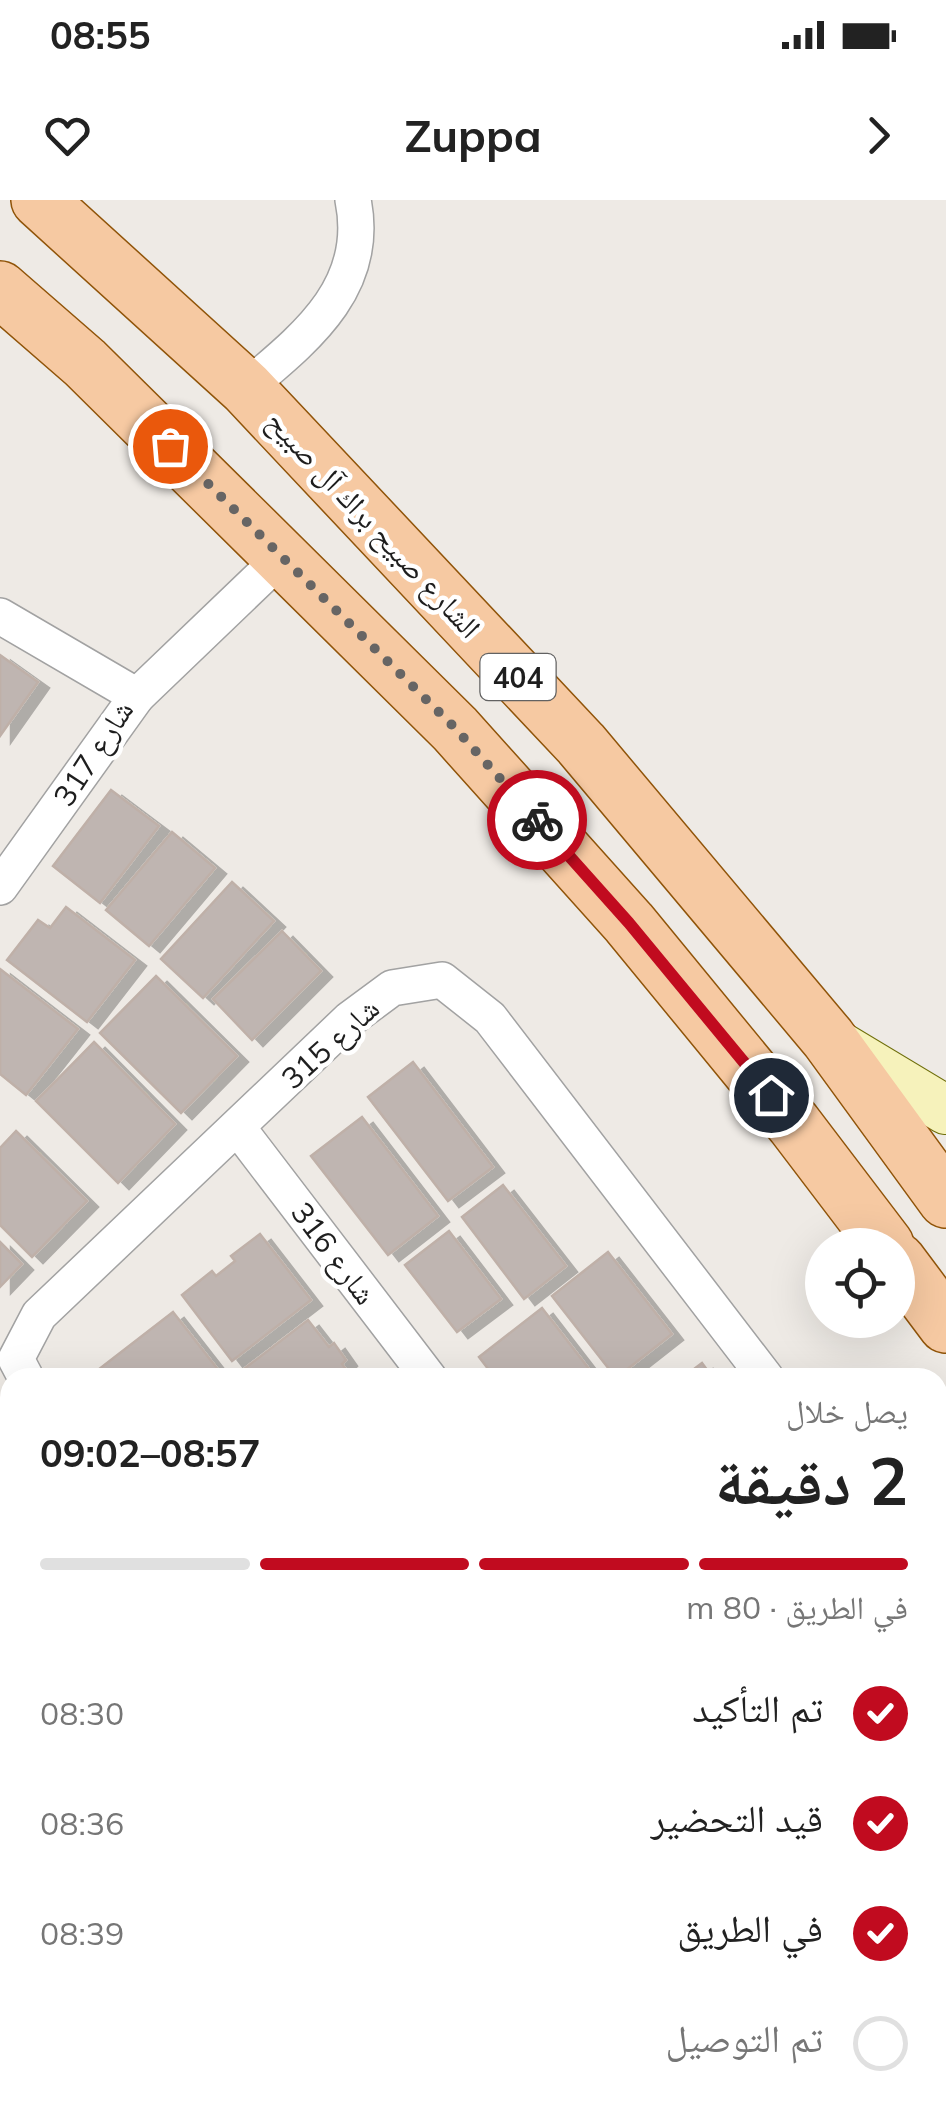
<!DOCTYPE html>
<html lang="ar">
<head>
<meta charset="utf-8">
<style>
  :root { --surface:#fff; --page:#f2f2f2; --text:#222; --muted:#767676; --line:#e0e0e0; --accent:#c10b1f }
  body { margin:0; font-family:Mulish,"Noto Naskh Arabic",sans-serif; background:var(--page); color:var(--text); direction:rtl; height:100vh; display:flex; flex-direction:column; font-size:38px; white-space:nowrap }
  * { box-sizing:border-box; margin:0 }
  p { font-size:32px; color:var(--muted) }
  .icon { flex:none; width:55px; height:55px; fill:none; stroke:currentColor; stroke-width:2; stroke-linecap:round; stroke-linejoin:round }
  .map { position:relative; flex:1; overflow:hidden; direction:ltr }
  .panel { position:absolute; left:0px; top:1168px; width:948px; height:752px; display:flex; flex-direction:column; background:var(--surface); border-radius:30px 30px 0 0; box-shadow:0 10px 40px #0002; direction:rtl }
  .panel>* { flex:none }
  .buttons { position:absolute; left:805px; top:1028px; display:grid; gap:20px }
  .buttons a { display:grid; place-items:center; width:110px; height:110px; border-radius:50%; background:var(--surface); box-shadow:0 10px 40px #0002; font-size:50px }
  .pin { position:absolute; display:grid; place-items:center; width:85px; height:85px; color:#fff; margin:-42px; border:5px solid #fff; border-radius:50%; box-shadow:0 2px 10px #0007 }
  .courier { position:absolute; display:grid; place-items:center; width:100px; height:100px; margin:-50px; border:8px solid #c10b1f; border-radius:50%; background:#fff; color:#222; box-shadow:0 2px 12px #0007 }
  .headline em { font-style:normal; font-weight:700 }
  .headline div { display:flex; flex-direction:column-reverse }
  .headline { display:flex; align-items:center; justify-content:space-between; height:170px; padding:0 40px }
  h1 { font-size:65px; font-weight:700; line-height:75px }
  .bar { display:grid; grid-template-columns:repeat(4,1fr); gap:15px 10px; align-content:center; height:120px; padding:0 40px }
  .bar i { height:12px; border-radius:8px; background:var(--line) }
  .bar .on { background:var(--accent) }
  .bar p { grid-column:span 4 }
  ol { padding:0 40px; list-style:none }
  li { display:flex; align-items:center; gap:30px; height:110px }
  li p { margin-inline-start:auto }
  li .icon { padding:10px; border-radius:50%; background:var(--accent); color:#fff; stroke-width:4 }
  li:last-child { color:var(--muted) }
  li i { width:55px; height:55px; border:5px solid var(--line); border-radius:50% }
  .status { display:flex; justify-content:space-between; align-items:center; height:70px; padding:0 50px; background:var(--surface); direction:ltr }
  .status svg { height:28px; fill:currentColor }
  header { display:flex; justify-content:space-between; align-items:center; height:130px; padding:0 40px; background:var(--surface); font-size:45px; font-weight:700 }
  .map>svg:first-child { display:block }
  .building { fill:#bfb5b1; stroke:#bfb0a8; stroke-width:2.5; filter:url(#shadow) }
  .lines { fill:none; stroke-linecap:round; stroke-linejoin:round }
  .lane-casing { stroke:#a2a2a2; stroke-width:20 }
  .street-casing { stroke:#a2a2a2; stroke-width:38 }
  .secondary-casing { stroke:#6f6f0b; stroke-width:50 }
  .primary-casing { stroke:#905409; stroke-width:58 }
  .lane { stroke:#fff; stroke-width:18 }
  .street { stroke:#fff; stroke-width:35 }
  .secondary { stroke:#f6f2bb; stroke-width:48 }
  .primary { stroke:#f6c9a2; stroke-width:55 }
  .done { stroke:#676564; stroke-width:10; stroke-dasharray:0 18 }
  .route { stroke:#c10b1f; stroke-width:12 }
  .labels { text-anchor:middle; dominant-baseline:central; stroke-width:9; stroke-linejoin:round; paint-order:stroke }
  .shield { fill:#fff; stroke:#626262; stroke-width:2.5 }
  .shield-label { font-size:28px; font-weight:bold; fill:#1e1e1e }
  .street-label { font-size:30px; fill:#1e1e1e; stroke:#fff }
</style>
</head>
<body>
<div class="status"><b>08:55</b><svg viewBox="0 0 49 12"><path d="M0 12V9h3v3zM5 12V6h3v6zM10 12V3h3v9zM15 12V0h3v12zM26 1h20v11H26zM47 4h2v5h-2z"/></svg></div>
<header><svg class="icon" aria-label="forward" viewBox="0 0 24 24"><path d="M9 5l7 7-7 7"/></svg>Zuppa<svg class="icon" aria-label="heart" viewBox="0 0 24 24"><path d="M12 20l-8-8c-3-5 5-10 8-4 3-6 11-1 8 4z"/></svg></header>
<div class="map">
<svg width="946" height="1918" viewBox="0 0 946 1918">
  <defs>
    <filter id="shadow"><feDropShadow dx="11" dy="6" stdDeviation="0" flood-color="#0004"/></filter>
  </defs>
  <rect width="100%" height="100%" fill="#eeeae5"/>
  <g class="building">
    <path d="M0,455L38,482L0,536Z"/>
    <path d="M111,590L159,626L100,703L53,666Z"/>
    <path d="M172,632L215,668L149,746L106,710Z"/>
    <path d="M232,682L274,721L203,798L161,759Z"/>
    <path d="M66,707L135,760L87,822L7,760L38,720L50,728Z"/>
    <path d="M282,731L321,771L252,840L213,799Z"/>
    <path d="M0,769L78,829L26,895L0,874Z"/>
    <path d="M156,776L237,856L181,913L100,833Z"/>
    <path d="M94,842L175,924L118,983L36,901Z"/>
    <path d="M413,862L493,967L448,1001L368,897Z"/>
    <path d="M362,917L438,1016L388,1055L311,956Z"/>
    <path d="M16,931L87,1001L32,1057L0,1025V948Z"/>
    <path d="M503,985L566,1066L524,1099L462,1017Z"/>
    <path d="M449,1031L501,1099L457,1132L405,1065Z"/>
    <path d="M260,1034L311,1100L232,1161L182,1095L212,1071L216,1076L235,1061L231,1056Z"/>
    <path d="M0,1042L22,1064L0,1087Z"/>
    <path d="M608,1052L672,1134L616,1178L552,1096Z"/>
    <path d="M542,1108L596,1178H495L479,1157Z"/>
    <path d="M173,1112L223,1176L92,1178L90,1176Z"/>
    <path d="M308,1120L329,1147L334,1143L346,1160L342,1164L352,1178H245L240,1172Z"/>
    <path d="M702,1163L713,1178H682Z"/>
    <path d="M0,1212L10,1225V1252L0,1259Z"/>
    <path d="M10,1265V1313L0,1300V1273Z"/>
    <path d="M0,1326L10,1339V1395L0,1403Z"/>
    <path d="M946,1528V1637L940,1641L938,1533Z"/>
    <path d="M946,1692V1784L938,1771V1698Z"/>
    <path d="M451,1910H562L563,1912L554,1918H456Z"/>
    <path d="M595,1910H671L676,1918H585Z"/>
    <path d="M688,1910H763L750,1918H694Z"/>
  </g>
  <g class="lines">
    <g class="lane-casing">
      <g id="lane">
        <path d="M0,1796L10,1821"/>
        <path d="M0,1848L9,1836L10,1827"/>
      </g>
    </g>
    <g class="street-casing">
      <g id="street">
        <path d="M246,188C304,139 371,88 353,0"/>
        <path d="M0,416L137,496L0,687"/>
        <path d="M137,496L282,357"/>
        <path d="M238,928L429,1178"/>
        <path d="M26,1178L16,1159L39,1115L350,819L392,788L442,780L490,818L766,1178"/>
        <path d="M938,1402L946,1413"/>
        <path d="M938,1500L946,1494"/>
        <path d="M0,1541L10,1554"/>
        <path d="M0,1712L10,1706"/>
        <path d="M940,1869L946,1879"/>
        <path d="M294,1910L300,1918"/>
        <path d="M343,1918L354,1910"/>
        <path d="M854,1918L869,1910"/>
      </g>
    </g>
    <g class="secondary-casing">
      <path id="secondary" d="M833,842L946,910"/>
    </g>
    <g class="primary-casing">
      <g id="primary">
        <path d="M39,0L246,188L581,544L828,838L946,1000"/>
        <path d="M0,89L85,163L455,529L629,723L794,924L886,1045"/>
        <path d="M898,1061L946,1125"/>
      </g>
    </g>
    <use href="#lane" class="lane"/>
    <use href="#street" class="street"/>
    <use href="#secondary" class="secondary"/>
    <use href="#primary" class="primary"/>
  </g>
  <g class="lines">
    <path class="done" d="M170,246L455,528L537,620"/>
    <path class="route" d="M537,620L629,723L771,895"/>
  </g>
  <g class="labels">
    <rect class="shield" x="480.5" y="454" width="75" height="46" rx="8"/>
    <g class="shield-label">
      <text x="518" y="477">404</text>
    </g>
    <g class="street-label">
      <text transform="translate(374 324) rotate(47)">الشارع صبيح براك آل صبيح</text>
      <text transform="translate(93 553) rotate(-57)">شارع 317</text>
      <text transform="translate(330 843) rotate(-42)">شارع 315</text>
      <text transform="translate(334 1053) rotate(53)">شارع 316</text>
    </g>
  </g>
</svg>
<div class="buttons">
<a><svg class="icon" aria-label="locate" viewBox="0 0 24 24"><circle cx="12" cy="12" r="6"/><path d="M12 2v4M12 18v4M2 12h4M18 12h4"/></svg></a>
</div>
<div class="pin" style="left:170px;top:246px;background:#ea580c"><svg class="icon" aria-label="bag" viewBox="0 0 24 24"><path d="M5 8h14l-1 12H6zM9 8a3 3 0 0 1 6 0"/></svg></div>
<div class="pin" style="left:771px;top:895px;background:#1f2937"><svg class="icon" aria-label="home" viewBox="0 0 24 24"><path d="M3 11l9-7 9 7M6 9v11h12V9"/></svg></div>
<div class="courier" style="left:537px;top:620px"><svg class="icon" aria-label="bike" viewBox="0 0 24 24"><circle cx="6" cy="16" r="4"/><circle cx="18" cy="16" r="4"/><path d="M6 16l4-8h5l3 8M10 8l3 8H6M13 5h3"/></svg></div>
<section class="panel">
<div class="headline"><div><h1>2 دقيقة</h1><p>يصل خلال</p></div><em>08:57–09:02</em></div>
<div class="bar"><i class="on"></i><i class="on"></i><i class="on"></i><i></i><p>في الطريق · 80 m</p></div>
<ol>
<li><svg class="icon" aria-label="check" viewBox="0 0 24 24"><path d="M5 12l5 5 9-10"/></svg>تم التأكيد<p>08:30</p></li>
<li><svg class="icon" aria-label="check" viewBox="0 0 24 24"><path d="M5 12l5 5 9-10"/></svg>قيد التحضير<p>08:36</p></li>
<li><svg class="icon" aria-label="check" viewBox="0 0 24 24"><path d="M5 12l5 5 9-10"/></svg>في الطريق<p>08:39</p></li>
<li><i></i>تم التوصيل</li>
</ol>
</section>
</div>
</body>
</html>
